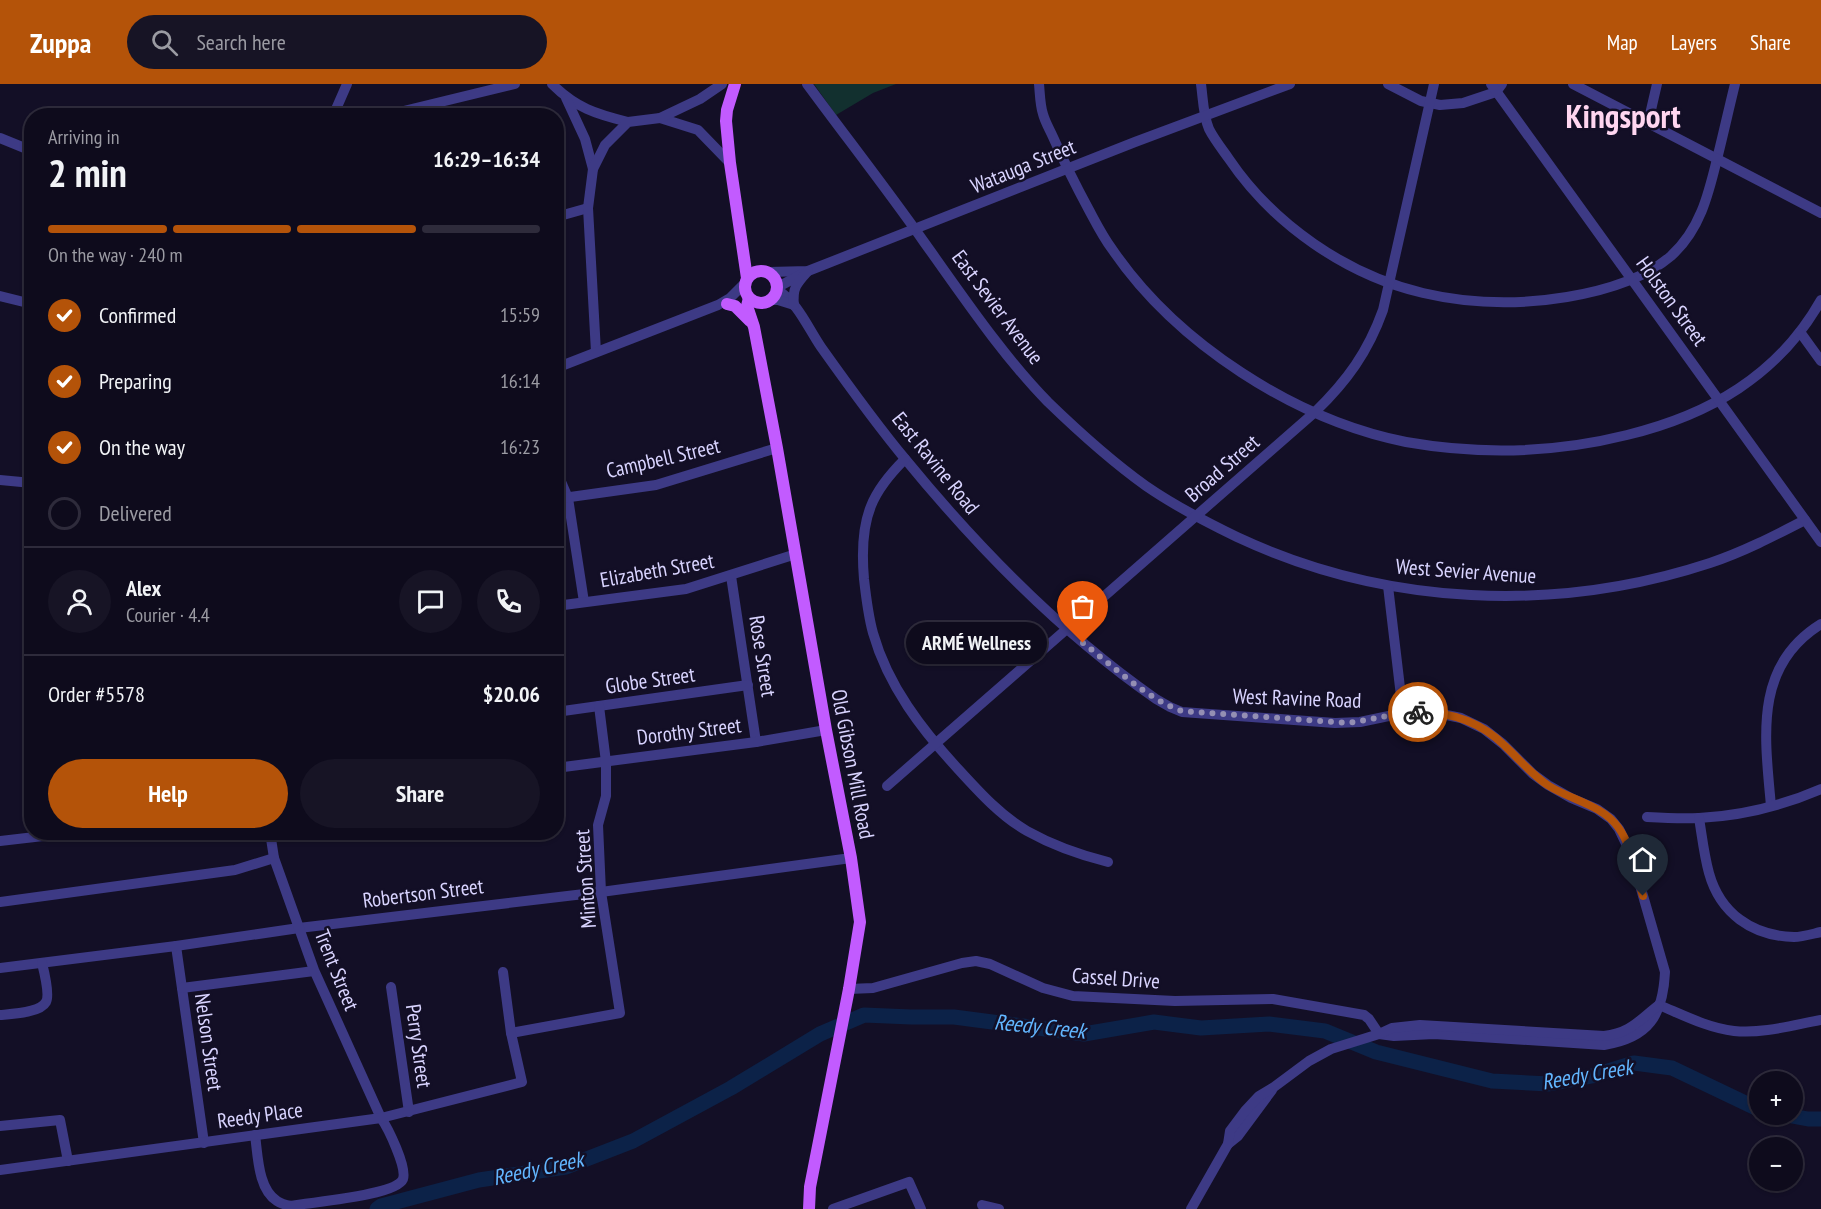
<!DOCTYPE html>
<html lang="en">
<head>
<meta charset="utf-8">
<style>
  :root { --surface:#0e0b1c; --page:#171425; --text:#f1f3f6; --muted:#9b9ba3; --line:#2e2b3b; --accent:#b45309 }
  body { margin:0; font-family:"PT Sans Narrow",sans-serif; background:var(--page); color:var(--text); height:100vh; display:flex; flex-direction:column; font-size:22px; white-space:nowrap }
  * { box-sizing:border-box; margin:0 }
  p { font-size:20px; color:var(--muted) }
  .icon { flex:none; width:33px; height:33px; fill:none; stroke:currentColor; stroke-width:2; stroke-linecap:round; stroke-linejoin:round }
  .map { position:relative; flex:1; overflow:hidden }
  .panel { position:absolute; left:24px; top:24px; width:540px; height:732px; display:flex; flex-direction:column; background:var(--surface); border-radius:24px; box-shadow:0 2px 4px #0004,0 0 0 2px var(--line) }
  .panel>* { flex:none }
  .tools { position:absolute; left:1749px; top:987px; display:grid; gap:12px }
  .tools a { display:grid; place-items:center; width:54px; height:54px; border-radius:50%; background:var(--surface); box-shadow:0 2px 4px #0004,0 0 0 2px var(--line); font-size:30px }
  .pin { position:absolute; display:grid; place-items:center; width:51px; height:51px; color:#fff; margin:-62px -26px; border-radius:50% 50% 50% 0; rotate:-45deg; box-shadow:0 0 6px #0007 }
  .pin .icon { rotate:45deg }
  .courier { position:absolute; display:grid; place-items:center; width:60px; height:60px; margin:-30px; border:4px solid #b45309; border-radius:50%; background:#fff; color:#222; box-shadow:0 2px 8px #0007 }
  .bubble { position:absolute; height:42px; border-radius:21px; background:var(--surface); box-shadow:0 2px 4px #0004,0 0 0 2px var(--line); font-size:20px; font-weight:600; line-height:42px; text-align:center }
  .head em { font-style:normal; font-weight:600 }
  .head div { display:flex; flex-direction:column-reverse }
  .head { display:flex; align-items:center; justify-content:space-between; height:102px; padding:0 24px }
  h1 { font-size:39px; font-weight:600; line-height:45px }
  .bar { display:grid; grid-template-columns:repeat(4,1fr); gap:9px 6px; align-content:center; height:72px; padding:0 24px }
  .bar i { height:8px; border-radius:4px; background:var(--line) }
  .bar .active { background:var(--accent) }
  .bar p { grid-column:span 4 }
  .line { display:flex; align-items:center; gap:15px; padding:0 24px; border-top:2px solid var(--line) }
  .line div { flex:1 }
  .round { display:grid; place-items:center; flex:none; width:63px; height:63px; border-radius:32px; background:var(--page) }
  ol { padding:0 24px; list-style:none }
  li { display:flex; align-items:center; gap:18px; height:66px }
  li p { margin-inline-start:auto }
  li .icon { padding:6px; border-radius:50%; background:var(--accent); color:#fff; stroke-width:4 }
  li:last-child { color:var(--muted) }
  li i { width:33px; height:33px; border:3px solid var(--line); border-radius:50% }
  .action { display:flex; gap:12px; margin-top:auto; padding:12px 24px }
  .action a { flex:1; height:69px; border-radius:36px; background:var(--accent); color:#fff; font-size:24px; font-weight:600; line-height:69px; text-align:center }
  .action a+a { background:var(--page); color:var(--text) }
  header { display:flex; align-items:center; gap:36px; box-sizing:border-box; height:84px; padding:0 30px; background:var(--accent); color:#fff }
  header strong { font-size:28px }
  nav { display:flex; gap:33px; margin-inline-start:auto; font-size:21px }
  .search { width:420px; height:54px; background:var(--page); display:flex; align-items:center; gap:15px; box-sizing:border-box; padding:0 21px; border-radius:33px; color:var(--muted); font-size:22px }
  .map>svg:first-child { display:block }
  .green { fill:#12302f }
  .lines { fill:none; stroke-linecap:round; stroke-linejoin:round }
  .river { stroke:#0c2248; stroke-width:15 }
  .minor { stroke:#3d3a85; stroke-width:10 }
  .major { stroke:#c25bff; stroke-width:12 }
  .done { stroke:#948fb3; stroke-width:6; stroke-dasharray:0 10.8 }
  .route { stroke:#b45309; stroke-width:8 }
  .labels { text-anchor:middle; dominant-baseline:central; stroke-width:5; stroke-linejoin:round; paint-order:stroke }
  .street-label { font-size:21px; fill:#d9d4ff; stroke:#130f26 }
  .water-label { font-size:22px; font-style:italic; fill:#62b6ff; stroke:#130f26 }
  .town-label { font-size:33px; font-weight:bold; fill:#ffd6f0; stroke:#130f26 }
</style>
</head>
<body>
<header>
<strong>Zuppa</strong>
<div class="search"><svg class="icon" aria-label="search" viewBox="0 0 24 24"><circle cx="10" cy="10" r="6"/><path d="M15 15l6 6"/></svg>Search here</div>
<nav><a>Map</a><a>Layers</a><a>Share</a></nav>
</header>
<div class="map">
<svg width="1821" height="1125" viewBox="0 0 1821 1125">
  <rect width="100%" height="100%" fill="#130f26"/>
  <path class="green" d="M814,0H896L873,9L836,31Z"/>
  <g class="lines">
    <g class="river">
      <path d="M1781,1030L1808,1035H1821"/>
      <path d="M377,1125L381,1122L479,1096L566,1083L633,1057L731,1004L820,950L864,931L911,933H954L1084,950L1154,938L1201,944L1269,940L1325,947L1376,968L1492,997L1549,1000L1592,992L1634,979L1672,984L1760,1026"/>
    </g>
    <g class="minor">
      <path d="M552,0C576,24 596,30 628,38"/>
      <path d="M807,0C846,53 886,104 924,158C962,211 1002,271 1048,318C1079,348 1111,377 1146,402C1175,422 1206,438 1237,453C1385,522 1555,530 1710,479C1743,468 1774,452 1805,436"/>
      <path d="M1039,0C1040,10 1040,21 1043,30C1045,38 1050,46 1053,53C1064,78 1076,102 1089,126C1096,139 1103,153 1112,165C1176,259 1295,336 1406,358C1480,371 1555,369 1627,351C1709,331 1778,292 1821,216"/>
      <path d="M1201,0C1203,14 1203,31 1209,45C1214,55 1222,65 1229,75C1273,140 1346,191 1423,209C1470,220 1519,221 1567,213C1603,207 1643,196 1671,172C1701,145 1709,108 1718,71C1724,47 1729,24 1735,0"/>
      <path d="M1388,0L1421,17L1440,21L1463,19L1496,8L1502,0"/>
      <path d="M1491,0L1821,458"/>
      <path d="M1573,0L1821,129"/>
      <path d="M566,14L585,55L593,85"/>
      <path d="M333,32L347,0"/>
      <path d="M383,32L515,0"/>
      <path d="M660,34L698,46L730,79"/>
      <path d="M1648,39L1657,0"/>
      <path d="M0,54L32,67"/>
      <path d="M556,133L588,124"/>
      <path d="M769,188L808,187L1135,58L1290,0"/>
      <path d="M778,203L802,190"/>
      <path d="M777,206C797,217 808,244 821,263C848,301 876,340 906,376C979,465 1061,549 1156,615L1170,623L1182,628L1335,639L1360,638L1403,629L1432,628L1461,634L1484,645L1503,660L1533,690L1548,701L1571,714L1597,725L1611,735L1619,745L1631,770L1665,888C1663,931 1649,954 1604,961L1434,950L1394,952L1379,950"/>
      <path d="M0,212L32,220"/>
      <path d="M771,216H778L794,221"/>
      <path d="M794,221C792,204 797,199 808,187"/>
      <path d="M1800,248L1821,277"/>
      <path d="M596,268L588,124L593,85L605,61L628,38L660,34L700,15L722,0"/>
      <path d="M556,284L718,221L730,214L745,199"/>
      <path d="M905,375C891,389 878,404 871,422C862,444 862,472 864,495C866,513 868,531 873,549C888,602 922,646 959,686C980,709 1001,732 1027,747C1052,761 1080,771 1108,778"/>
      <path d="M556,386L568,414L584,518"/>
      <path d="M0,396L32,399"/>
      <path d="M556,415L656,401L777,364"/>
      <path d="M731,492L756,658"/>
      <path d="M1388,502L1403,629"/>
      <path d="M556,522L686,505L796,470"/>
      <path d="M556,628L748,601"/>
      <path d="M556,684L756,658L826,646"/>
      <path d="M887,702L1315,328C1347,297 1368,268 1383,226L1434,0"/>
      <path d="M1771,722C1765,654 1753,582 1821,540"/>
      <path d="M1647,733C1664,734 1682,735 1699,734C1740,732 1784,721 1821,705"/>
      <path d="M1699,734C1702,752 1704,771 1709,789C1720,829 1752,852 1794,853C1802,853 1812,850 1821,848"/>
      <path d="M0,757L78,748"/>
      <path d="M0,818L235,786L274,774"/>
      <path d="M176,862L204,1059"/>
      <path d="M0,884L176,862L299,844L601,808L851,774"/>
      <path d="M391,903L409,1028"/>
      <path d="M182,904L314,887"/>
      <path d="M849,905L873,904L962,879L976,877L990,880L1043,904L1073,912L1175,917L1273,915L1364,931L1369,935L1379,950"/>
      <path d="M1659,921C1683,931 1708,944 1734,947C1763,950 1793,941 1821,936"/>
      <path d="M0,931C11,930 40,929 46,918C50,911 44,887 42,879"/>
      <path d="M511,949L620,929L601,808L598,741L606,712V678L599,622"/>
      <path d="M0,1042L60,1036L68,1077"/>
      <path d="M255,1051C258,1072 258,1105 277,1117C281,1120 286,1121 291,1122C310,1118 396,1112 403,1095C407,1083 388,1044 381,1034L314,886L274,774L270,748"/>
      <path d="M1228,1060L1238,1052L1272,1006"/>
      <path d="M0,1086L381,1034L522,998L511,949L503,888"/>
      <path d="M982,1121L999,1125"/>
      <path d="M833,1125L909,1098L921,1125"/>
      <path d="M1191,1125L1228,1060L1230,1047L1245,1027L1259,1012L1274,1003L1309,977L1331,965L1379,950L1392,944L1420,941L1604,952C1631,949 1639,936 1659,921"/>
    </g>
    <g class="major">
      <path d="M735,0L727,26L726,37L730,79L747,194"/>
      <circle cx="761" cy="203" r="16"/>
      <path d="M749,214L747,222L754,243L777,364L826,646L851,774L860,838L849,905L810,1103L809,1125"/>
      <path d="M727,220L735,222L750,237"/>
    </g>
  </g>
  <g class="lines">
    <path class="done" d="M1083,559C1112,581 1148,616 1182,627L1349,639L1403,629L1418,628"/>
    <path class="route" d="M1418,628C1451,628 1481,638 1505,662C1519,675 1532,691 1549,702C1571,716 1602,721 1618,743C1632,762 1636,790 1643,812"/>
  </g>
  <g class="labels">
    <g class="street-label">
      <text transform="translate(1023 82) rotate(-22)">Watauga Street</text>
      <text transform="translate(1672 217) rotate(54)">Holston Street</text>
      <text transform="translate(998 223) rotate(53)">East Sevier Avenue</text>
      <text transform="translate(663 374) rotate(-13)">Campbell Street</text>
      <text transform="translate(936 379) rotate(51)">East Ravine Road</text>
      <text transform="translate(1222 384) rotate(-41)">Broad Street</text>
      <text transform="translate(657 486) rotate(-10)">Elizabeth Street</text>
      <text transform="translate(1466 487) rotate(4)">West Sevier Avenue</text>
      <text transform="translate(763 572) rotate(81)">Rose Street</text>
      <text transform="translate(650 596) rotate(-8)">Globe Street</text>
      <text transform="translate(1297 614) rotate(2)">West Ravine Road</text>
      <text transform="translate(689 647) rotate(-7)">Dorothy Street</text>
      <text transform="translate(853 680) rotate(79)">Old Gibson Mill Road</text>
      <text transform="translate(585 795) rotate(-94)">Minton Street</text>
      <text transform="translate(423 809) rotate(-7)">Robertson Street</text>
      <text transform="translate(337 886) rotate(68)">Trent Street</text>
      <text transform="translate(1116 894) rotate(4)">Cassel Drive</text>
      <text transform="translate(209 958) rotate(82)">Nelson Street</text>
      <text transform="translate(419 962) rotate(82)">Perry Street</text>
      <text transform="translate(260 1031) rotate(-8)">Reedy Place</text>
    </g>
    <g class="water-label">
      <text transform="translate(1040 942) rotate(6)">Reedy Creek</text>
      <text transform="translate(1587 990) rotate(-10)">Reedy Creek</text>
      <text transform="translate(538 1084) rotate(-12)">Reedy Creek</text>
    </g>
    <g class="town-label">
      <text x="1623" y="31">Kingsport</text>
    </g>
  </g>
</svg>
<div class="tools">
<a>+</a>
<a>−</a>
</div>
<div class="pin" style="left:1083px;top:559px;background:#ea580c"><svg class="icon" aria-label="bag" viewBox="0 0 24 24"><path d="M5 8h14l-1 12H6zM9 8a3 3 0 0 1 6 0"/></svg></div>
<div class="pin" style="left:1643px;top:812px;background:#1f2937"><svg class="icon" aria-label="home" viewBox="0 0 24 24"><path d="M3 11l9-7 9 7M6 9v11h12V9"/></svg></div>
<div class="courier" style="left:1418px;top:628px"><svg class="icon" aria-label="bike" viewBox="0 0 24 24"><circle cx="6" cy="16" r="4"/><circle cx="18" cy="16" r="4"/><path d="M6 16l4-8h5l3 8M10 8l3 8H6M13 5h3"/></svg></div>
<div class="bubble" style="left:906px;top:538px;width:141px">ARMÉ Wellness</div>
<section class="panel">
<div class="head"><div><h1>2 min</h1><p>Arriving in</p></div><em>16:29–16:34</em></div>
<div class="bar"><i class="active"></i><i class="active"></i><i class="active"></i><i></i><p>On the way · 240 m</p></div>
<ol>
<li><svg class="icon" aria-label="check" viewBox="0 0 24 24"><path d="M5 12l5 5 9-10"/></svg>Confirmed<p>15:59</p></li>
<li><svg class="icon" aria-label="check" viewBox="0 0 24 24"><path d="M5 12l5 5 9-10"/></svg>Preparing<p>16:14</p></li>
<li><svg class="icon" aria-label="check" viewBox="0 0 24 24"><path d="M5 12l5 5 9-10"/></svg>On the way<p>16:23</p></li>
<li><i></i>Delivered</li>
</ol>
<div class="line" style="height:108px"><a class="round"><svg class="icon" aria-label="person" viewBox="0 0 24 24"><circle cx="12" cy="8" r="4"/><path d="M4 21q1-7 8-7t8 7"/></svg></a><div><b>Alex</b><p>Courier · 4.4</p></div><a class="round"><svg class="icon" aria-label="chat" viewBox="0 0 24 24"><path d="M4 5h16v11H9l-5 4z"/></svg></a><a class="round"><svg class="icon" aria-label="phone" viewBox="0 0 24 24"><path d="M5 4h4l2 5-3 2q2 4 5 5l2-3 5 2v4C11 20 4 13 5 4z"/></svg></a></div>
<div class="line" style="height:78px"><div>Order #5578</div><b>$20.06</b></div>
<div class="action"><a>Help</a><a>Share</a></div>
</section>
</div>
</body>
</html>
